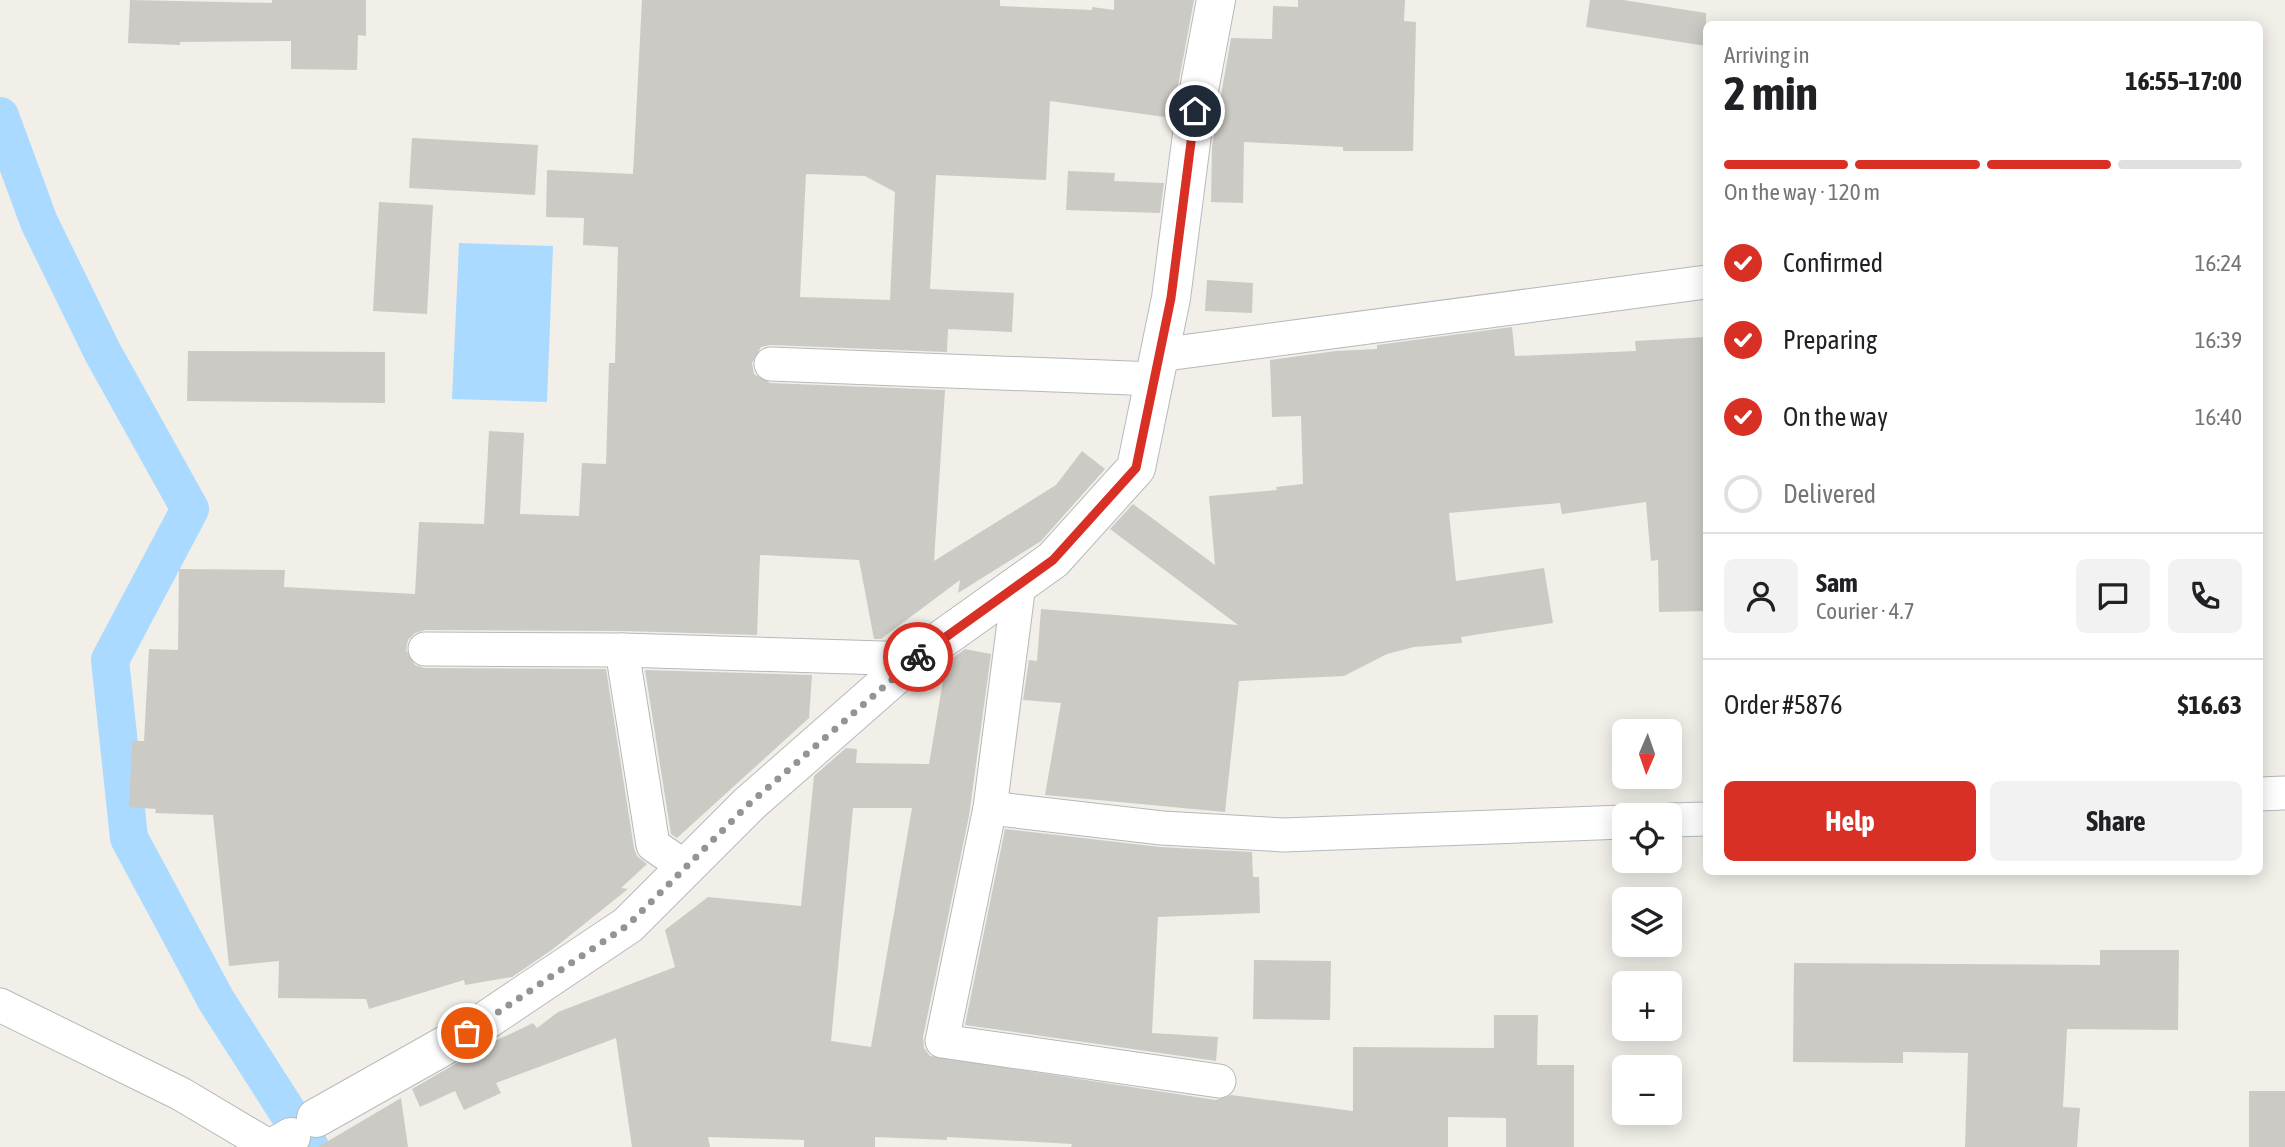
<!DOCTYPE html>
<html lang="en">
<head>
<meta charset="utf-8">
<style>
  :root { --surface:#fff; --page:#f2f2f2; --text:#202124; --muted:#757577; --line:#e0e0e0; --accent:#d93025 }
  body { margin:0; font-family:"Asap Condensed",sans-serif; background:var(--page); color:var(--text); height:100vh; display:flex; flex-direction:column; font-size:26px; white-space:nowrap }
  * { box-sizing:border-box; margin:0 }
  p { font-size:23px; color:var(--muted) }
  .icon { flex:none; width:38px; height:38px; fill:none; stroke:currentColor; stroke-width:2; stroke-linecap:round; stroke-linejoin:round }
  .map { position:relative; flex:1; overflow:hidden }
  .side { position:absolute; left:1703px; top:21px; width:560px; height:854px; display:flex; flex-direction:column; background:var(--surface); border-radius:10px; box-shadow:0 4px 18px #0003 }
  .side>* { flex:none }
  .needle { width:46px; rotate:182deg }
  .controls { position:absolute; left:1612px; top:719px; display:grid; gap:14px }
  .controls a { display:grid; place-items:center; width:70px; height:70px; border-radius:10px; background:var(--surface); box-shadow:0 4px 18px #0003; font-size:35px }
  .pin { position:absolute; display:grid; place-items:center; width:60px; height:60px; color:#fff; margin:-30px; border:4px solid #fff; border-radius:50%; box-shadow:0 2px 7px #0007 }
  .courier { position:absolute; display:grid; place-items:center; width:70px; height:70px; margin:-35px; border:5px solid #d93025; border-radius:50%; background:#fff; color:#222; box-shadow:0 2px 9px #0007 }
  .head em { font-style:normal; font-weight:700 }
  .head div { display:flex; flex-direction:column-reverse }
  .head { display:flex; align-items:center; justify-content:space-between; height:119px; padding:0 21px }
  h1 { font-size:46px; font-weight:700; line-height:52px }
  .bar { display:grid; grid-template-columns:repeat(4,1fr); gap:10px 7px; align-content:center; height:84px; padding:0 21px }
  .bar i { height:9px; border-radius:5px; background:var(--line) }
  .bar .on { background:var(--accent) }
  .bar p { grid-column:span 4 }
  .line { display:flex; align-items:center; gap:18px; padding:0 21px; border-top:2px solid var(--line) }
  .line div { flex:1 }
  .round { display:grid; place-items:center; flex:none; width:74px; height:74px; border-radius:10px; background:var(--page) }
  ol { padding:0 21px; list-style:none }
  li { display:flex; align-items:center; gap:21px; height:77px }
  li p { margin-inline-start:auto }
  li .icon { padding:7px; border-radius:50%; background:var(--accent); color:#fff; stroke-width:4 }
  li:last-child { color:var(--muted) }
  li i { width:38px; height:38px; border:4px solid var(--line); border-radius:50% }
  .primary-button { display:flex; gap:14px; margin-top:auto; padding:14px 21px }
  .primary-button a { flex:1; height:80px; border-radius:10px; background:var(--accent); color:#fff; font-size:28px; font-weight:700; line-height:80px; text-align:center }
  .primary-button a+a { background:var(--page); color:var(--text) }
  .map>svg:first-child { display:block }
  .water { fill:#aadaff }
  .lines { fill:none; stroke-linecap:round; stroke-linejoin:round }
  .canal { stroke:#aadaff; stroke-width:38 }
  .building { fill:#cccac5; fill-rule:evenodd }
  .street-casing { stroke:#b5b8bc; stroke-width:35 }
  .secondary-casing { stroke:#b6babf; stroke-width:40 }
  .street { stroke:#fff; stroke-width:33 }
  .secondary { stroke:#fff; stroke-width:38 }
  .done { stroke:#929495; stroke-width:7; stroke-dasharray:0 12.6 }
  .route { stroke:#d93025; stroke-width:9 }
</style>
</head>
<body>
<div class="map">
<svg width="2285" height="1147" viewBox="0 0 2285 1147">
  <rect width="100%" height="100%" fill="#f1efe8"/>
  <path class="water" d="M459,243L553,246L547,402L452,399Z"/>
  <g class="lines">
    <path class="canal" d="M0,116L39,222L103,353L190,509L110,660L129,838L216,1000L310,1147"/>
  </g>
  <g class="building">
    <path d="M130,0L272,3V0H366V36L358,35L357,70L291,69V41L180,42V45L128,43Z"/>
    <path d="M642,0H1000V6L1092,10V7L1114,10V0H1194L1172,118L1050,101L1046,180L936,175L930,289L1014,293L1012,332L948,329L947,352L771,345L761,347L752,363L754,374L770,383L945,390L934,561L1056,485L1082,451L1105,469L1041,541L958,593L960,580L881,639H874L859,560L760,555L757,635L623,631L425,630L415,633L408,640L406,650L415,665L424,668L606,669L634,848L637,856L647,864L621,888L628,889L553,949L512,977L465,985L464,980L369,1009L366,999L278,998L279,961L229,966L213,815L155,813L156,809L129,807L132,741H144L149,649L178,650L179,569L285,570L284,587L415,594L419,522L484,524L489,431L524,433L520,514L579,516L582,463L606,464L609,363H615L618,247L583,245L584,218L546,217L547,170L633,174ZM806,174L865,176L895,192L890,300L800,297Z"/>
    <path d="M1298,0H1405L1404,21L1416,22L1413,151H1343V147L1244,142L1243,203L1211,202L1212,147L1231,38L1272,39L1273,6L1298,7Z"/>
    <path d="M1590,0H1623L1706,13V46L1586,27Z"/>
    <path d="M412,138L538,145L535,195L409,188Z"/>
    <path d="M1068,171L1115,173L1114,181L1164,183L1160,213L1066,210Z"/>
    <path d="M379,202L433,205L427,314L373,311Z"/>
    <path d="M1207,280L1253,283L1252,313L1205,311Z"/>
    <path d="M1512,327L1515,356L1636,351L1635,341L1706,337V611L1659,612L1658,560L1651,561L1646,502L1562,514L1560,503L1449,513L1456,581L1544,568L1553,623L1461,637L1462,643L1414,647L1387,654L1344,676L1239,681L1225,812L1045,795L1061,703L1023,700L1029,660L1037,661L1041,609L1238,625L1110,529L1133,504L1215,565L1209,496L1277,490L1276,487L1303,484L1301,416L1272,417L1270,360L1336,351L1377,349V345Z"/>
    <path d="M188,351L385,352V403L187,401Z"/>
    <path d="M965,649L991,654L969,816L923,1037L924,1048L930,1056L1216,1100L1231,1095L1353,1111V1047L1494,1048V1015H1538L1537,1065H1574V1147H1506V1118L1448,1117V1147H1071L1072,1144L947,1137V1140L875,1137V1147H804V1140L708,1137L710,1147H632L616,1038L496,1083L501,1093L464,1110L455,1091L420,1107L412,1089L493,1042L533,1023L537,1028L558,1012L675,967L665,930L708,897L801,906L814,776L846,748L857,749L856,763L929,764L946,663ZM853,808H912L871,1047L831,1041Z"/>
    <path d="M645,670L812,675L809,718L677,838L671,834Z"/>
    <path d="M1005,829L1160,847L1252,852L1253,877H1259L1260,913L1158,917L1152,1033L1218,1037L1216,1061L965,1025Z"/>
    <path d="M2100,950H2179L2178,1030L2067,1029L2063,1107L2080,1108L2077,1147H1965L1968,1053L1903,1052V1063L1793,1062L1794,963L2100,965Z"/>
    <path d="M1254,960L1331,961L1330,1020L1253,1019Z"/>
    <rect x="2249" y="1091" width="36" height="56"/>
    <path d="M401,1098L408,1147H318Z"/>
  </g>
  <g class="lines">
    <g class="street-casing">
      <g id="street">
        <path d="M1159,355L1706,282"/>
        <path d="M771,364L1155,379"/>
        <path d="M1019,584L990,808L942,1041L1219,1081"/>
        <path d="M425,649L622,650L914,659"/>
        <path d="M622,650L653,845L685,867"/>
        <path d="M2259,794L2285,793"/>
        <path d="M990,808L1162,828L1284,835L1624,822"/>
        <path d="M1670,820L1706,819"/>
        <path d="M0,1005L181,1094L270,1147"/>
      </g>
    </g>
    <g class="secondary-casing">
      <g id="secondary">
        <path d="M316,1118L467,1033L628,925L749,804L914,659L1053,560L1136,468L1171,298L1195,111L1216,0"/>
        <path d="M274,1147L291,1137"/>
      </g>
    </g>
    <use href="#street" class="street"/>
    <use href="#secondary" class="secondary"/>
  </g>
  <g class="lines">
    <path class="done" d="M467,1033L628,925L749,804L918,657"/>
    <path class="route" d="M918,657L1053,560L1136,468L1171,298L1195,111"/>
  </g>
</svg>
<div class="controls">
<a><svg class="needle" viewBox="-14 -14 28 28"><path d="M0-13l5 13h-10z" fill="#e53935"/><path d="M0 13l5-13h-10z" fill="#757577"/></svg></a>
<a><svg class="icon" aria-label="locate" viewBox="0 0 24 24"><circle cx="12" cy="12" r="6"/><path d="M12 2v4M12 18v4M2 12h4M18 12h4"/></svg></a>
<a><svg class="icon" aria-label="layers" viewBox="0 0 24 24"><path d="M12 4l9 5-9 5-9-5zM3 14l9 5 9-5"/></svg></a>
<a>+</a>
<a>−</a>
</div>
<div class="pin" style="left:467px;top:1033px;background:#ea580c"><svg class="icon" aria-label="bag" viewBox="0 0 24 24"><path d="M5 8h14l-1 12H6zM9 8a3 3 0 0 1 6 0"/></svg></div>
<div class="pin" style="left:1195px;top:111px;background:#1f2937"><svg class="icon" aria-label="home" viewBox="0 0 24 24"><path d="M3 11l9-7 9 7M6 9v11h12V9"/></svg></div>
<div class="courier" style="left:918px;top:657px"><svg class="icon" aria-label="bike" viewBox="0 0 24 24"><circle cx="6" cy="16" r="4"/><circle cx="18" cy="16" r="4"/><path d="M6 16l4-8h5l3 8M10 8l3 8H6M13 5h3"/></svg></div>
<section class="side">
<div class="head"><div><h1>2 min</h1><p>Arriving in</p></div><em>16:55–17:00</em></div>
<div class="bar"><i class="on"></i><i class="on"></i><i class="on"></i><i></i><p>On the way · 120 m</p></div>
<ol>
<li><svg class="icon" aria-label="check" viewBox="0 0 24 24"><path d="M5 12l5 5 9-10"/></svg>Confirmed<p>16:24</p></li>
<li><svg class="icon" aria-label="check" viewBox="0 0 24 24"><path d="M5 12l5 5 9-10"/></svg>Preparing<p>16:39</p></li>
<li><svg class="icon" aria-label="check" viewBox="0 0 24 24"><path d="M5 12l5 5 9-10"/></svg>On the way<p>16:40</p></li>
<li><i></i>Delivered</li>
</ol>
<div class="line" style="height:126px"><a class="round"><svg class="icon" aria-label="person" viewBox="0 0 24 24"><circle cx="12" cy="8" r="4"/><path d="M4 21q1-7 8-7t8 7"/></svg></a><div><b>Sam</b><p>Courier · 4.7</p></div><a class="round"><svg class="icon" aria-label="chat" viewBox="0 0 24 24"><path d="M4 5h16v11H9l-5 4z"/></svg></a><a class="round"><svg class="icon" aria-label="phone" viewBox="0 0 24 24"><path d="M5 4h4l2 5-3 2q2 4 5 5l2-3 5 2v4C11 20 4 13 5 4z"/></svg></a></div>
<div class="line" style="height:91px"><div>Order #5876</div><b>$16.63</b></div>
<div class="primary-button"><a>Help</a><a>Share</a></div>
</section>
</div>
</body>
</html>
